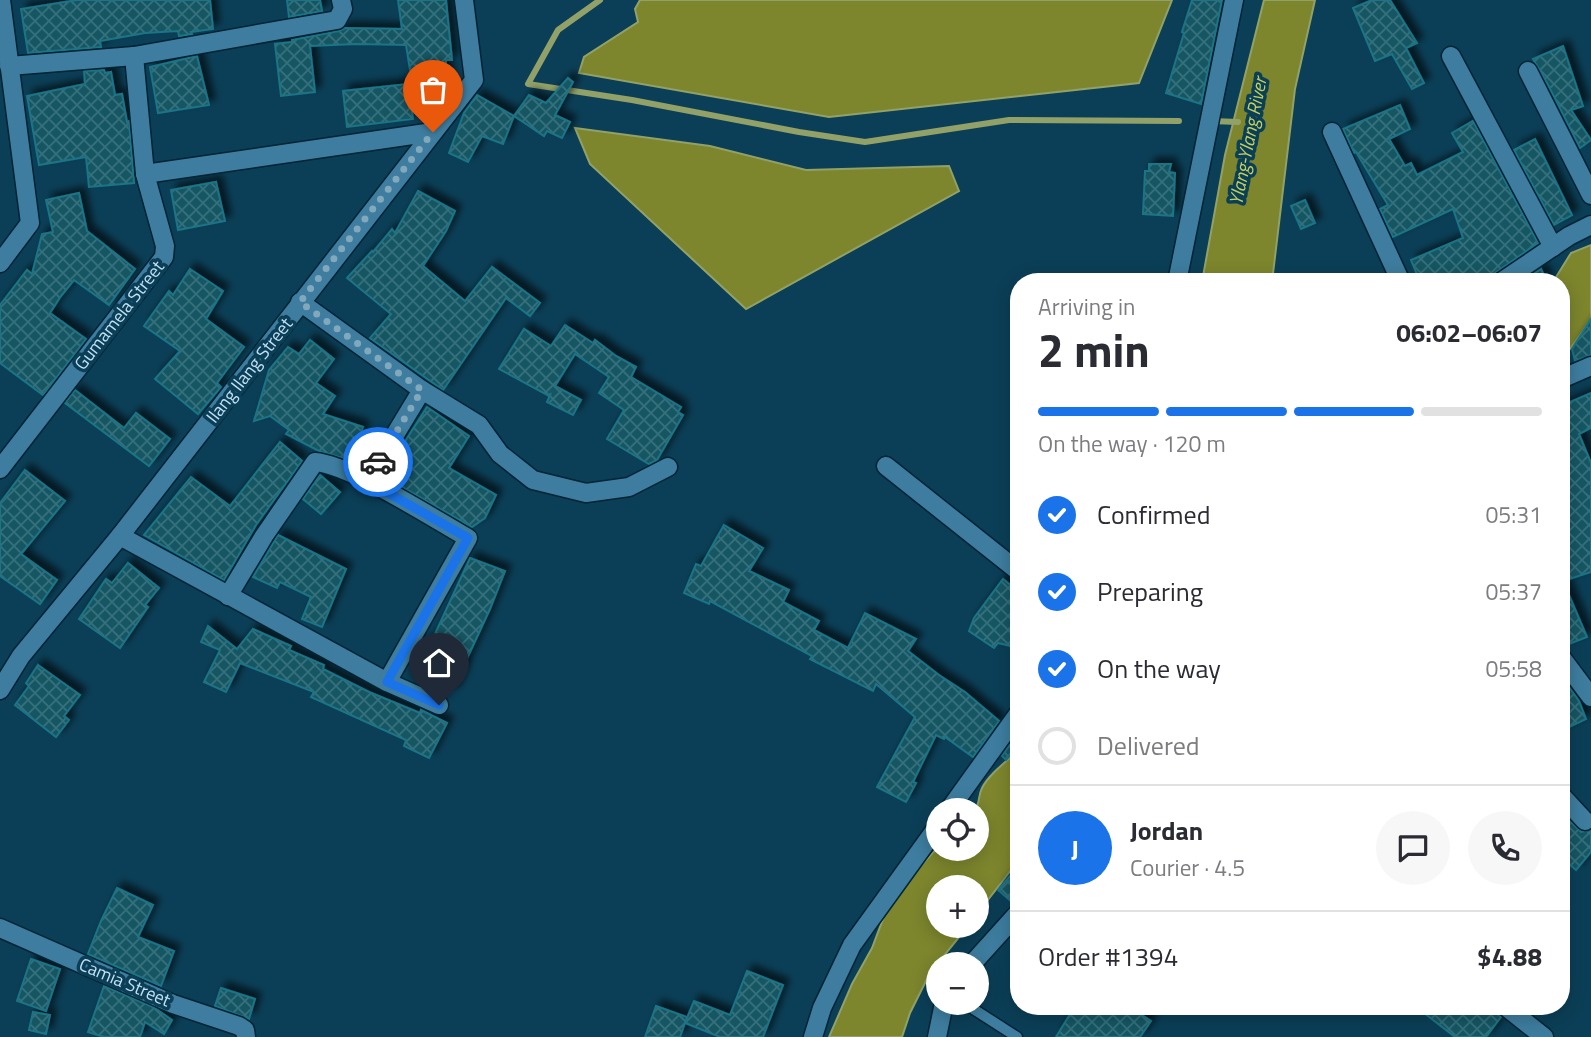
<!DOCTYPE html>
<html lang="en">
<head>
<meta charset="utf-8">
<style>
  :root { --surface:#fff; --page:#f7f7f7; --text:#2b2b33; --muted:#7c7c81; --line:#e1e1e2; --accent:#1a73e8 }
  body { margin:0; font-family:"Titillium Web",sans-serif; background:var(--page); color:var(--text); height:100vh; display:flex; flex-direction:column; font-size:26px; white-space:nowrap }
  * { box-sizing:border-box; margin:0 }
  p { font-size:23px; color:var(--muted) }
  .icon { flex:none; width:38px; height:38px; fill:none; stroke:currentColor; stroke-width:2; stroke-linecap:round; stroke-linejoin:round }
  .map { position:relative; flex:1; overflow:hidden }
  .details { position:absolute; left:1010px; top:273px; width:560px; height:742px; display:flex; flex-direction:column; background:var(--surface); border-radius:28px; box-shadow:0 4px 18px #0003 }
  .details>* { flex:none }
  .buttons { position:absolute; left:926px; top:798px; display:grid; gap:14px }
  .buttons a { display:grid; place-items:center; width:63px; height:63px; border-radius:50%; background:var(--surface); box-shadow:0 4px 18px #0003; font-size:35px }
  .pin { position:absolute; display:grid; place-items:center; width:60px; height:60px; color:#fff; margin:-72px -30px; border-radius:50% 50% 50% 0; rotate:-45deg; box-shadow:0 0 7px #0007 }
  .pin .icon { rotate:45deg }
  .courier { position:absolute; display:grid; place-items:center; width:70px; height:70px; margin:-35px; border:5px solid #1a73e8; border-radius:50%; background:#fff; color:#222; box-shadow:0 2px 9px #0007 }
  .headline em { font-style:normal; font-weight:700 }
  .headline div { display:flex; flex-direction:column-reverse }
  .headline { display:flex; align-items:center; justify-content:space-between; height:119px; padding:0 28px }
  h1 { font-size:46px; font-weight:700; line-height:52px }
  .bar { display:grid; grid-template-columns:repeat(4,1fr); gap:10px 7px; align-content:center; height:84px; padding:0 28px }
  .bar i { height:9px; border-radius:5px; background:var(--line) }
  .bar .on { background:var(--accent) }
  .bar p { grid-column:span 4 }
  .line { display:flex; align-items:center; gap:18px; padding:0 28px; border-top:2px solid var(--line) }
  .line div { flex:1 }
  .round { display:grid; place-items:center; flex:none; width:74px; height:74px; border-radius:37px; background:var(--page) }
  ol { padding:0 28px; list-style:none }
  li { display:flex; align-items:center; gap:21px; height:77px }
  li p { margin-inline-start:auto }
  li .icon { padding:7px; border-radius:50%; background:var(--accent); color:#fff; stroke-width:4 }
  li:last-child { color:var(--muted) }
  li i { width:38px; height:38px; border:4px solid var(--line); border-radius:50% }
  .map>svg:first-child { display:block }
  .water { fill:#7d862d; stroke:#92a168; stroke-width:2 }
  .lines { fill:none; stroke-linecap:round; stroke-linejoin:round }
  .stream { stroke:#92a168; stroke-width:6 }
  .building { fill:url(#building-cross-hatch); stroke:#1c7486; stroke-width:2; filter:url(#shadow) }
  .service-casing { stroke:#022435; stroke-width:13 }
  .minor-casing { stroke:#022435; stroke-width:21 }
  .tertiary-casing { stroke:#022435; stroke-width:21 }
  .service { stroke:#3e7d9f; stroke-width:10 }
  .minor { stroke:#3e7d9f; stroke-width:18 }
  .tertiary { stroke:#3e7d9f; stroke-width:18 }
  .done { stroke:#82a8bc; stroke-width:7; stroke-dasharray:0 12.6 }
  .route { stroke:#1a73e8; stroke-width:9 }
  .labels { text-anchor:middle; dominant-baseline:central; stroke-width:7; stroke-linejoin:round; paint-order:stroke }
  .street-label { font-size:18px; fill:#c2e1f3; stroke:#0b3f57 }
  .water-label { font-size:19px; font-style:italic; fill:#c4d15b; stroke:#0b3f57 }
</style>
</head>
<body>
<div class="map">
<svg width="1591" height="1037" viewBox="0 0 1591 1037">
  <defs>
    <pattern id="building-cross-hatch" width="8" height="8" patternUnits="userSpaceOnUse" patternTransform="scale(1.75)"><rect width="8" height="8" fill="#155764"/><path d="M0 0l8 8M0 8l8-8" fill="none" stroke="#356f7b"/></pattern>
    <filter id="shadow"><feDropShadow dx="6" dy="-6" stdDeviation="3.5" flood-color="#0009"/></filter>
  </defs>
  <rect width="100%" height="100%" fill="#0b3f57"/>
  <g class="water">
    <path d="M640,0H1172L1139,83L829,117L579,73L584,57L638,22L635,9Z"/>
    <path d="M1264,0H1315L1295,89L1272,282H1202L1225,155Z"/>
    <path d="M575,128L710,146L806,170L949,166L959,191L746,309L590,164Z"/>
    <path d="M1591,245V320L1561,361V282H1553L1571,253Z"/>
    <path d="M1018,751V861L977,914L976,887H938V926H968L930,973L910,1013L902,1037H829L852,984L872,948L891,898L938,847L976,849L975,810C980,803 978,796 982,788C989,774 1007,761 1018,751Z"/>
  </g>
  <g class="lines">
    <g class="stream">
      <path d="M600,0L558,30L528,84L632,100L799,132L865,142L1009,120L1179,121"/>
      <path d="M1212,121L1238,122"/>
    </g>
  </g>
  <g class="building">
    <path d="M77,0H210L213,29L191,32L192,34L179,36L178,31L145,33L100,41L101,47L28,53L21,9Z"/>
    <path d="M287,0H320L322,11L289,17Z"/>
    <path d="M398,0H446L452,60H446V82L435,83V96L414,95L406,45L357,44L310,46L315,92L281,96L275,44L292,42V40L339,31L345,28L402,29Z"/>
    <path d="M1192,0H1222L1201,104L1166,93L1184,33L1182,32Z"/>
    <path d="M1372,0H1390L1417,43L1406,48L1424,83L1412,89L1392,54L1375,61L1353,8Z"/>
    <path d="M1563,46L1583,106L1571,110L1591,140L1580,148L1547,83L1533,59Z"/>
    <path d="M197,56L209,105L158,113L150,67Z"/>
    <path d="M104,70L105,73L111,72L115,95L122,94L127,122L129,121L134,183L89,187L86,157L39,165L27,96L85,84L84,71Z"/>
    <path d="M568,78L573,82L555,115L570,122L562,138L547,131L544,136L514,116L503,144L482,136L468,162L449,153L464,113L477,95L514,116L529,95L546,103Z"/>
    <path d="M408,84L413,119L347,127L343,91Z"/>
    <path d="M1400,105L1410,129L1389,139L1405,166L1411,163L1417,175L1463,152L1452,133L1473,121L1538,243L1495,273L1490,282H1420L1411,260L1463,238L1453,209L1393,237L1380,209L1388,205L1356,152L1354,153L1343,129Z"/>
    <path d="M1535,139L1572,215L1554,225L1514,150Z"/>
    <path d="M1149,164H1171L1169,172L1175,173L1173,216L1143,214L1145,171H1149Z"/>
    <path d="M216,182L225,221L178,230L171,190Z"/>
    <path d="M418,191L455,211L446,231L423,266L465,301L492,267L540,303L530,316L506,298L443,390L370,338L391,314L347,278L372,251L373,252L392,229L395,233Z"/>
    <path d="M79,193L87,231L135,269L109,305L74,280L61,296L50,313L86,339L43,395L0,363V305L27,270L32,274L42,234L53,232L46,200Z"/>
    <path d="M1305,200L1315,223L1301,229L1291,206Z"/>
    <path d="M190,269L223,291L206,319L244,347L217,383L221,387L198,414L155,379L180,351L144,326L169,291L173,295Z"/>
    <path d="M1541,269L1547,282H1522Z"/>
    <path d="M1591,319V355L1575,361L1572,349Z"/>
    <path d="M565,325L593,343L595,340L616,356L636,367L631,377L681,407L678,412L683,415L657,460L649,464L607,439L624,410L599,393L609,377L575,354L555,386L581,400L573,415L547,402L551,393L549,396L499,369L524,329L551,346Z"/>
    <path d="M310,340L334,359L316,383L335,396L323,414L363,427L352,461L319,451L286,434L289,430L270,416L254,421L269,370L288,347L299,354Z"/>
    <path d="M75,390L124,428L136,413L170,439L149,466L65,403Z"/>
    <path d="M1591,393V428L1579,434L1591,463V572L1563,581L1587,637L1564,646H1561V406Z"/>
    <path d="M427,407L469,436L449,468L496,495L485,518L472,527L383,476Z"/>
    <path d="M280,442L302,461L256,525L224,580L144,535L191,477L230,506Z"/>
    <path d="M25,470L65,501L21,554L57,580L40,604L0,576V503Z"/>
    <path d="M320,475L340,492L321,514L303,499Z"/>
    <path d="M724,525L763,548L749,571L789,590L783,602L819,621L814,630L848,648L865,613L916,639L908,651L939,675L965,692L999,721L973,757L945,737L944,739L936,735L913,782L916,783L906,802L877,787L915,717L876,684L873,691L810,659L812,656L710,601L709,604L684,593L696,564L701,566Z"/>
    <path d="M278,535L346,569L322,627L302,619L311,597L280,582L277,588L253,577Z"/>
    <path d="M470,558L505,571L490,609L452,691L416,675Z"/>
    <path d="M128,563L159,588L145,605L148,607L120,648L79,619L106,579L112,583Z"/>
    <path d="M1003,579L1018,591V648L998,643L994,648L969,631L974,618Z"/>
    <path d="M208,626L237,649L253,629L291,646L289,650L324,665L323,669L369,692L420,713L421,710L447,723L429,758L404,746L406,740L311,697L314,692L240,663L226,692L204,682L220,650L201,642Z"/>
    <path d="M38,665L80,695L64,716L69,720L56,737L15,705L29,686L26,683Z"/>
    <path d="M1569,687L1579,701L1586,719L1561,731V691Z"/>
    <path d="M1016,736L1018,738V746L1006,760L1002,756Z"/>
    <path d="M1561,812L1581,832L1591,830V852L1576,870L1561,857Z"/>
    <path d="M1018,867V902L1013,903L998,890Z"/>
    <path d="M117,888L153,905L138,937L174,951L161,986L88,954L101,921Z"/>
    <path d="M31,959L60,969L46,1011L17,1001Z"/>
    <path d="M747,971L783,985L763,1037H720L685,1023L694,1001L730,1015Z"/>
    <path d="M104,986L153,1007L172,1020L164,1034L145,1022L140,1037H104L88,1032Z"/>
    <path d="M221,988L255,999L249,1019L215,1006Z"/>
    <path d="M656,1006L687,1017L680,1037H645Z"/>
    <path d="M1075,1006H1128L1151,1021L1140,1037H1056Z"/>
    <path d="M1415,1006H1488L1501,1017L1486,1037H1455Z"/>
    <path d="M33,1012L50,1015L46,1034L29,1030Z"/>
  </g>
  <g class="lines">
    <g class="service-casing">
      <path id="service" d="M964,1003L1017,1037"/>
    </g>
    <g class="minor-casing">
      <g id="minor">
        <path d="M1451,56L1553,247"/>
        <path d="M9,66L134,56L337,20L343,9L341,0"/>
        <path d="M1528,71L1591,195"/>
        <path d="M1332,132L1401,282"/>
        <path d="M145,174L433,132"/>
        <path d="M0,263L30,223L1,0"/>
        <path d="M1177,282L1234,0"/>
        <path d="M300,302L422,390L479,425L500,454L533,480L586,493L629,487L668,467"/>
        <path d="M1561,379L1591,366"/>
        <path d="M886,466L1018,571"/>
        <path d="M0,469L164,257L165,246L145,174L134,56"/>
        <path d="M367,481L422,390"/>
        <path d="M120,536L387,682L439,705"/>
        <path d="M228,596L264,536L315,462C349,464 434,519 468,538L387,682"/>
        <path d="M1561,657L1591,697"/>
        <path d="M0,690L21,656L120,536L474,80L464,0"/>
        <path d="M1561,795L1585,821"/>
        <path d="M0,928L173,1004L239,1026L245,1030L246,1037"/>
        <path d="M972,964L1018,913"/>
        <path d="M1505,1006L1544,1037"/>
        <path d="M937,1037L944,1003"/>
      </g>
    </g>
    <g class="tertiary-casing">
      <g id="tertiary">
        <path d="M1501,282L1569,236L1591,225"/>
        <path d="M949,810L1018,714"/>
        <path d="M813,1037L822,1008L852,945L938,826"/>
      </g>
    </g>
    <use href="#service" class="service"/>
    <use href="#minor" class="minor"/>
    <use href="#tertiary" class="tertiary"/>
  </g>
  <g class="lines">
    <path class="done" d="M378,462L422,390L300,302L433,132"/>
    <path class="route" d="M378,462L367,481L468,538L387,682L439,705"/>
  </g>
  <g class="labels">
    <g class="street-label">
      <text transform="translate(119 315) rotate(-52)">Gumamela Street</text>
      <text transform="translate(249 370) rotate(-52)">Ilang Ilang Street</text>
      <text transform="translate(125 982) rotate(23)">Camia Street</text>
    </g>
    <g class="water-label">
      <text transform="translate(1247 141) rotate(-79)">Ylang-Ylang River</text>
    </g>
  </g>
</svg>
<div class="buttons">
<a><svg class="icon" aria-label="locate" viewBox="0 0 24 24"><circle cx="12" cy="12" r="6"/><path d="M12 2v4M12 18v4M2 12h4M18 12h4"/></svg></a>
<a>+</a>
<a>−</a>
</div>
<div class="pin" style="left:433px;top:132px;background:#ea580c"><svg class="icon" aria-label="bag" viewBox="0 0 24 24"><path d="M5 8h14l-1 12H6zM9 8a3 3 0 0 1 6 0"/></svg></div>
<div class="pin" style="left:439px;top:705px;background:#1f2937"><svg class="icon" aria-label="home" viewBox="0 0 24 24"><path d="M3 11l9-7 9 7M6 9v11h12V9"/></svg></div>
<div class="courier" style="left:378px;top:462px"><svg class="icon" aria-label="car" viewBox="0 0 24 24"><path d="M5 17H2v-5l4-1 3-4h7l3 4 3 1v5h-3M9 17h6M6 11h13"/><circle cx="7" cy="17" r="2"/><circle cx="17" cy="17" r="2"/></svg></div>
<section class="details">
<div class="headline"><div><h1>2 min</h1><p>Arriving in</p></div><em>06:02–06:07</em></div>
<div class="bar"><i class="on"></i><i class="on"></i><i class="on"></i><i></i><p>On the way · 120 m</p></div>
<ol>
<li><svg class="icon" aria-label="check" viewBox="0 0 24 24"><path d="M5 12l5 5 9-10"/></svg>Confirmed<p>05:31</p></li>
<li><svg class="icon" aria-label="check" viewBox="0 0 24 24"><path d="M5 12l5 5 9-10"/></svg>Preparing<p>05:37</p></li>
<li><svg class="icon" aria-label="check" viewBox="0 0 24 24"><path d="M5 12l5 5 9-10"/></svg>On the way<p>05:58</p></li>
<li><i></i>Delivered</li>
</ol>
<div class="line" style="height:126px"><b class="round" style="background:var(--accent);color:#fff">J</b><div><b>Jordan</b><p>Courier · 4.5</p></div><a class="round"><svg class="icon" aria-label="chat" viewBox="0 0 24 24"><path d="M4 5h16v11H9l-5 4z"/></svg></a><a class="round"><svg class="icon" aria-label="phone" viewBox="0 0 24 24"><path d="M5 4h4l2 5-3 2q2 4 5 5l2-3 5 2v4C11 20 4 13 5 4z"/></svg></a></div>
<div class="line" style="height:91px"><div>Order #1394</div><b>$4.88</b></div>
</section>
</div>
</body>
</html>
